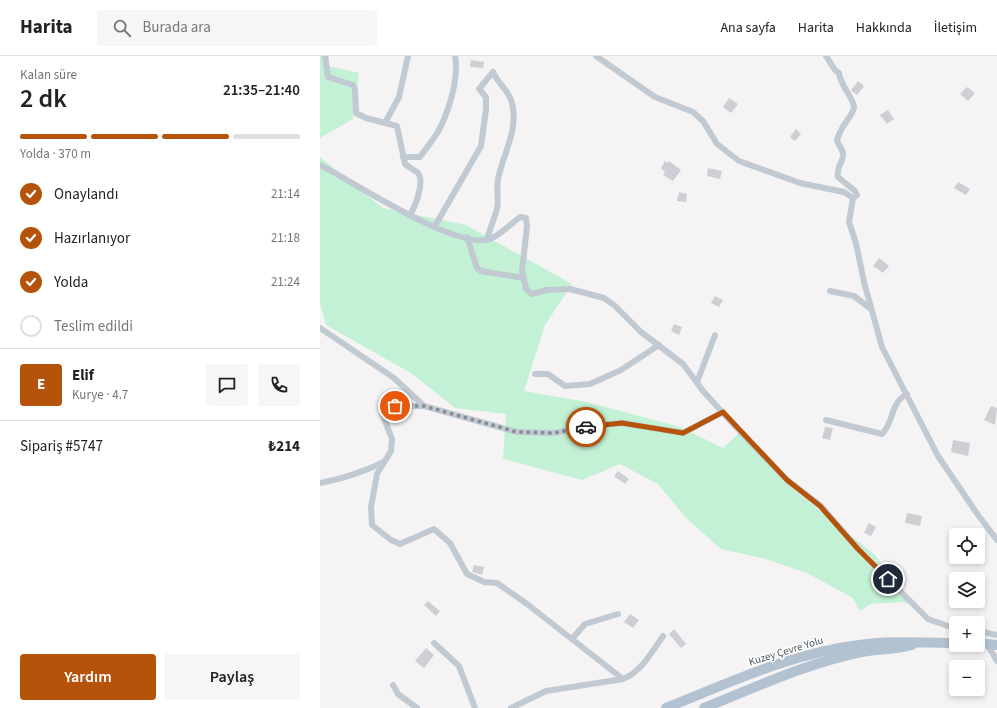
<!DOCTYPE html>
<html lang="tr">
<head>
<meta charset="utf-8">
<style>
  :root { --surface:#fff; --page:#f6f6f6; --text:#222; --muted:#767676; --line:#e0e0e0; --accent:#b45309 }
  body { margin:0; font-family:"Source Sans 3",sans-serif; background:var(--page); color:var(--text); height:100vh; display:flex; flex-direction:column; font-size:15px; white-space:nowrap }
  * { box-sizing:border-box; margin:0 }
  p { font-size:13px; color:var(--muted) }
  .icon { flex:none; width:22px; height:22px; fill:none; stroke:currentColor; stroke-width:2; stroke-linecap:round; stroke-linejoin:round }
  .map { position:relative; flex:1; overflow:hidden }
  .side { display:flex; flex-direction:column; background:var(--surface); width:320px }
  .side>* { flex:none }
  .tools { position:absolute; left:629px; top:472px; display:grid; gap:8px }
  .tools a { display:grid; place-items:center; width:36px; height:36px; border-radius:4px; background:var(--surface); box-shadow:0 2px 6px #0003; font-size:20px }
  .pin { position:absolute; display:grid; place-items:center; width:34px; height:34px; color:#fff; margin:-17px; border:2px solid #fff; border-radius:50%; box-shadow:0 1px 4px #0007 }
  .courier { position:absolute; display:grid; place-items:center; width:40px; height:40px; margin:-20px; border:3px solid #b45309; border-radius:50%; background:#fff; color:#222; box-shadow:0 1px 5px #0007 }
  .summary em { font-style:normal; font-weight:600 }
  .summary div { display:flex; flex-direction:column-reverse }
  .summary { display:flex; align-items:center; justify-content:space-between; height:68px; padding:0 20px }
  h1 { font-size:26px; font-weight:600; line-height:30px }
  .bar { display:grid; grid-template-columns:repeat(4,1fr); gap:6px 4px; align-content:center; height:48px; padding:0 20px }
  .bar i { height:5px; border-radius:3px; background:var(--line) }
  .bar .current { background:var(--accent) }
  .bar p { grid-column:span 4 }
  .line { display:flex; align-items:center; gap:10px; padding:0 20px; border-top:1px solid var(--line) }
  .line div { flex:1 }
  .round { display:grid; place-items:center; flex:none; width:42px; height:42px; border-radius:4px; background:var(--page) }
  ol { padding:0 20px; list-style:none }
  li { display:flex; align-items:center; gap:12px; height:44px }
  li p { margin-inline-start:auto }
  li .icon { padding:4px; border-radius:50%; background:var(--accent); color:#fff; stroke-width:4 }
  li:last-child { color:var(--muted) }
  li i { width:22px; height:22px; border:2px solid var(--line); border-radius:50% }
  .button { display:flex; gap:8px; margin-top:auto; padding:8px 20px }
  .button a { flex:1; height:46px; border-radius:4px; background:var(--accent); color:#fff; font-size:16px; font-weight:600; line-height:46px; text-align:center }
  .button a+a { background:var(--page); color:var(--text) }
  header { display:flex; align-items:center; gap:24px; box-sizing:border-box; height:56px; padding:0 20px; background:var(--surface); border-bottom:1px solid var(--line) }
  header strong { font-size:19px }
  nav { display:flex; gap:22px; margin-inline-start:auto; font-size:14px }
  .search { width:280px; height:36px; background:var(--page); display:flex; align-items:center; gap:10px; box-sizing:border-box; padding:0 14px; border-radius:4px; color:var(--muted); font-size:15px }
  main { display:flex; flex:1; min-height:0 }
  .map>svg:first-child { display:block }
  .green { fill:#c3f1d5 }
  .building { fill:#cdcfd5 }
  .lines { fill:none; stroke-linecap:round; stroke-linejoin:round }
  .street { stroke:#c1cad2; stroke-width:6 }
  .primary { stroke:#b3c2d1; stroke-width:10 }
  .done { stroke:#868d94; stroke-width:4; stroke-dasharray:0 7.2 }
  .route { stroke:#b45309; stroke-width:5 }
  .labels { text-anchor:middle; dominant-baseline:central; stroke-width:3; stroke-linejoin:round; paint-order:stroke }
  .street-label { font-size:11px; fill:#4a5661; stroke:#fff }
</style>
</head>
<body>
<header>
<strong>Harita</strong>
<div class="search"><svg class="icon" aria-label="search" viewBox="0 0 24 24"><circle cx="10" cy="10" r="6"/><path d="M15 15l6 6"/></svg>Burada ara</div>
<nav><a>Ana sayfa</a><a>Harita</a><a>Hakkında</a><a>İletişim</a></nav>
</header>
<main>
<section class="side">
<div class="summary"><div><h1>2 dk</h1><p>Kalan süre</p></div><em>21:35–21:40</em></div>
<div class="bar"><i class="current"></i><i class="current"></i><i class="current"></i><i></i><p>Yolda · 370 m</p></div>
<ol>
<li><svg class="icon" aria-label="check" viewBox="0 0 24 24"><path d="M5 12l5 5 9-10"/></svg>Onaylandı<p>21:14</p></li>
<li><svg class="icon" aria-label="check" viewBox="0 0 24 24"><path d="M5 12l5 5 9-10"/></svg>Hazırlanıyor<p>21:18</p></li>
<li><svg class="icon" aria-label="check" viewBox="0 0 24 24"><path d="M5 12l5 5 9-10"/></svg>Yolda<p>21:24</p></li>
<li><i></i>Teslim edildi</li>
</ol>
<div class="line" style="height:72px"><b class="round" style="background:var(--accent);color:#fff">E</b><div><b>Elif</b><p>Kurye · 4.7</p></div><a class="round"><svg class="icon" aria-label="chat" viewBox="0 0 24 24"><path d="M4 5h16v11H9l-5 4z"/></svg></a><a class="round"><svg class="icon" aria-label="phone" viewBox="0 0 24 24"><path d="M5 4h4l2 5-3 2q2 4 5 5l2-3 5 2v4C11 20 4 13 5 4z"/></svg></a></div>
<div class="line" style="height:52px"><div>Sipariş #5747</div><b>₺214</b></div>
<div class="button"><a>Yardım</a><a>Paylaş</a></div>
</section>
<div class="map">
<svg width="677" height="652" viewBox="0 0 677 652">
  <rect width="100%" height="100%" fill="#f5f3f3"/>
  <g class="green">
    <path d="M0,0H9L8,10L39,17L33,63L0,82Z"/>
    <path d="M0,101L63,152L146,169L252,228L225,269L204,335L267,346L360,371L403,392L419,377L471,431L555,499L595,551L583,546L550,548L540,555L533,542L489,518L446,503L401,493L367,463L338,428L300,408L262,424L183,403L186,358L135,352L91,317L6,269L0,248Z"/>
  </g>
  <g class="building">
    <path d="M151,4L164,6L163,12L150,11Z"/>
    <path d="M538,25L544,30L537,39L531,34Z"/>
    <path d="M647,31L655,37L648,45L640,38Z"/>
    <path d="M409,42L418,48L411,57L403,51Z"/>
    <path d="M568,54L574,63L567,68L560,59Z"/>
    <path d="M476,73L481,78L475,85L470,81Z"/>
    <path d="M345,105L348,107L349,105L361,114L353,125L343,119L345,116L341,112Z"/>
    <path d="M388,112L402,115L400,123L387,120Z"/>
    <path d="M638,126L650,133L646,139L634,132Z"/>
    <path d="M359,136L367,138L366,146L357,145Z"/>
    <path d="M559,202L569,210L563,217L553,210Z"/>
    <path d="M395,240L403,244L399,251L391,247Z"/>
    <path d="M354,268L362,271L359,279L351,275Z"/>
    <path d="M671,350L677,352L675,369L664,364Z"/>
    <path d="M505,371L513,372L510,384L502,382Z"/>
    <path d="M633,384L650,387L648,400L631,396Z"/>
    <path d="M298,415L309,423L305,428L294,420Z"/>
    <path d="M587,457L602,460L600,470L585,467Z"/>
    <path d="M549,467L556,471L551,480L544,477Z"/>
    <path d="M154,509L164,511L162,519L152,516Z"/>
    <path d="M108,545L120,555L116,560L104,549Z"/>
    <path d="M310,558L319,564L313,572L304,566Z"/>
    <path d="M354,573L366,588L361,592L349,578Z"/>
    <path d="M106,592L114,599L104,612L95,605Z"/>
  </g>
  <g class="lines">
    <g class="street">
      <path d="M5,0L8,21L33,29L35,33L36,57L46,62L77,70L85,108C89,111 94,114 98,117C105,126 95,151 90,159"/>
      <path d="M276,0L335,41L373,56L383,65L397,88L419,105L480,127L524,136L533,142L529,166L536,187L544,226L562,291L618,400L658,459L677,484"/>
      <path d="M506,0L515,14L519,17C521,31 533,41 534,51C534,59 519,71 517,85C519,89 522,93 523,97C525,103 516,110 518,121L535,135L537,139L533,142"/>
      <path d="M65,67L79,41L88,0"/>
      <path d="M83,101H100C107,91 116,81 121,70C130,51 139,21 135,0"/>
      <path d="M0,109C32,125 137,195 170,183C180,179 191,168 200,161L206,162L207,170L202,215L206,233L212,238L227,234L250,233L284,242L294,249L321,276L363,308L383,335L414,369L467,424L501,450L538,493L608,563L636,573"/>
      <path d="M115,170L161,90L166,53V41L159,33L173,16"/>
      <path d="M147,181L157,212L161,215L204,222"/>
      <path d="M167,183C170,173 174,163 177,153C179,144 176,133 178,123C183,98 199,73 192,47C189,34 178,28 173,16"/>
      <path d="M510,235L534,240L551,253"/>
      <path d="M0,272L74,322L104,350"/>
      <path d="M215,318H228L245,330L270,328L301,314L339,289"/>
      <path d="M377,326L395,279"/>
      <path d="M506,364L562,378C575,365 569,348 587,338"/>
      <path d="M0,427C22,423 43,416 64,406"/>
      <path d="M658,575L677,579"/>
      <path d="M252,583L265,568L298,558"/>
      <path d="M114,587L139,610L155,652"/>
      <path d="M667,588L677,605"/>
      <path d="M303,623L207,548L177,527L164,526L147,518L130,487L114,473L80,488L71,484L52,469L51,451L57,418L71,395L72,383L62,357L65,351L75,350H104L197,376L234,377L277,369L303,367L363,377L403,356"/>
      <path d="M73,629L78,638L97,652"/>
      <path d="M191,652L226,635L303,623C321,616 332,596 343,580"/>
    </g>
    <g class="primary">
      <path d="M658,587L677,589"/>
      <path d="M346,652C408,627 472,597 539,589C571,584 603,587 636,587"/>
      <path d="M384,652C434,632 485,608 537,597C556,593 574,594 592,589"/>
    </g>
  </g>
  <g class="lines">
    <path class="done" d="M75,350H104L197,376L234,377L266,371"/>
    <path class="route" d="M266,371L302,367L363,377L403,356L467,424L500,450L538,493L568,523"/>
  </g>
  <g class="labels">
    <g class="street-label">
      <text transform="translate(466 595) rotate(-17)">Kuzey Çevre Yolu</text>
    </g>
  </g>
</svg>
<div class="tools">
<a><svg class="icon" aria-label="locate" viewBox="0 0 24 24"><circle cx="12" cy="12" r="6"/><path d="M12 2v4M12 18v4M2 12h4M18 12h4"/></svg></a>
<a><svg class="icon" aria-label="layers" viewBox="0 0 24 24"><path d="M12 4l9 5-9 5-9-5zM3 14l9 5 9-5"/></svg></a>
<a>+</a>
<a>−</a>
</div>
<div class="pin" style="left:75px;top:350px;background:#ea580c"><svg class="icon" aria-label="bag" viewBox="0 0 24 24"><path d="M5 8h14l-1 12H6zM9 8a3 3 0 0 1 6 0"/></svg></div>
<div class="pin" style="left:568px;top:523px;background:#1f2937"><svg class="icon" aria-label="home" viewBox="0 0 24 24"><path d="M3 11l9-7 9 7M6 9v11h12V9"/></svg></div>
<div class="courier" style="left:266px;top:371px"><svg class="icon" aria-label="car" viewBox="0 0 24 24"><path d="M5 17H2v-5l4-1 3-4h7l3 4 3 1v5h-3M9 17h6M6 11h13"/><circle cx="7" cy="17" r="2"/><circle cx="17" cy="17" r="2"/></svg></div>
</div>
</main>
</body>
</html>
